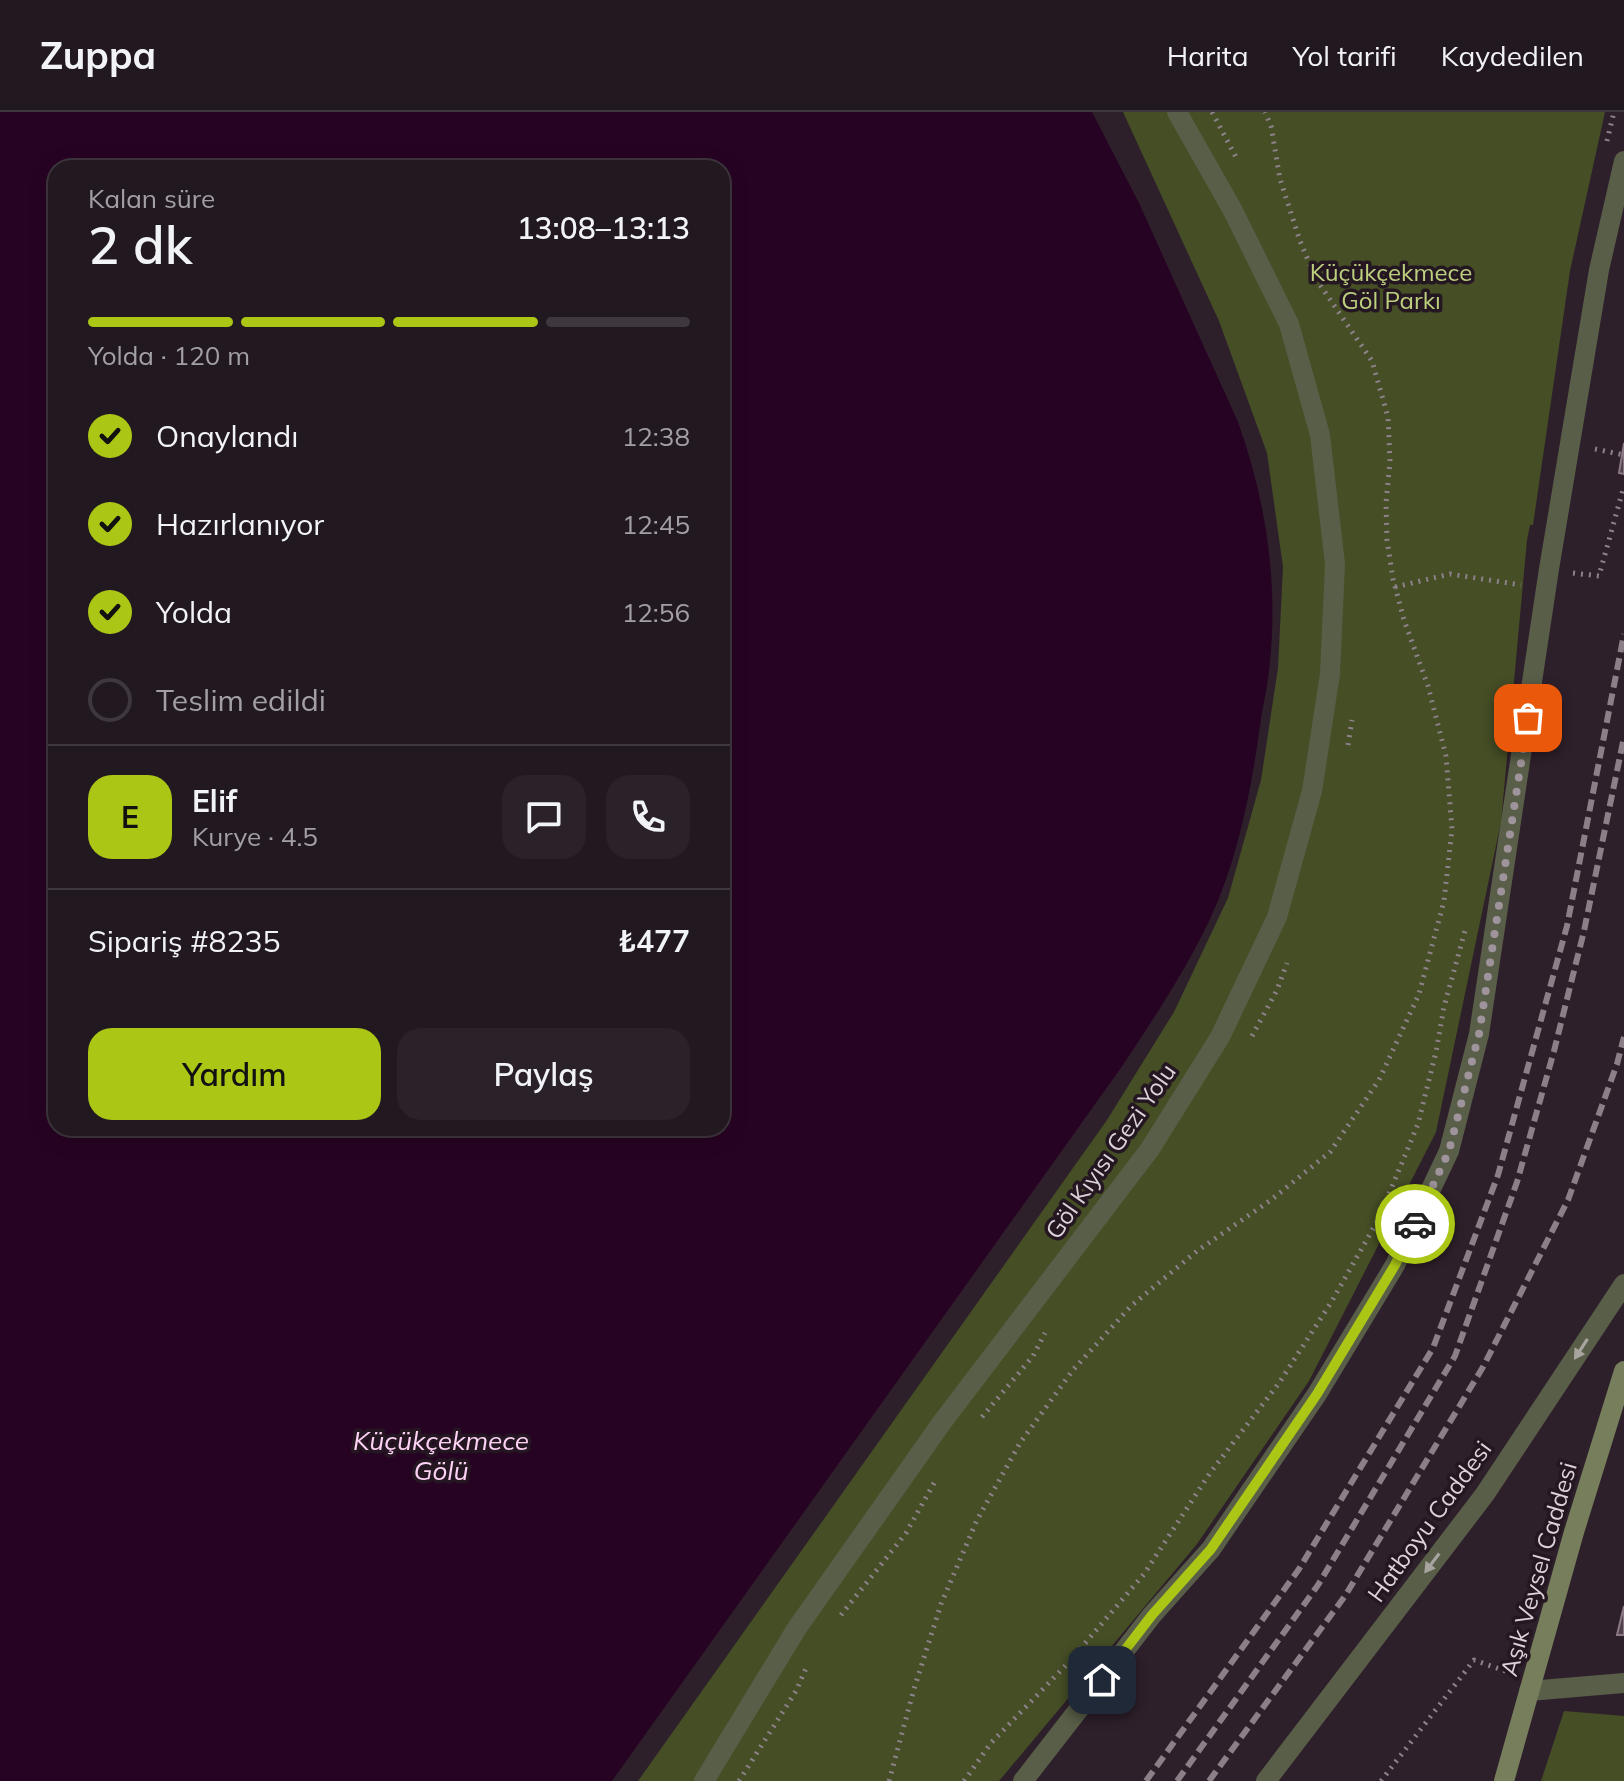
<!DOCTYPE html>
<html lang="tr">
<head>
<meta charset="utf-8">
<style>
  :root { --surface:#221820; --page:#2a2129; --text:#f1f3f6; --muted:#a2a0a5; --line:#3f373e; --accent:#abc615 }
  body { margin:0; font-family:Mulish,sans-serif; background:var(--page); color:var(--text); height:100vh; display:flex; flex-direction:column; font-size:30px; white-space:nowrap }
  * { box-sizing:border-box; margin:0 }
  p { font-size:26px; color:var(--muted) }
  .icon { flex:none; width:44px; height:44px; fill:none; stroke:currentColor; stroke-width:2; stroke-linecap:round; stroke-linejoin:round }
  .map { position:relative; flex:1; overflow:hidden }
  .panel { position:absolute; left:48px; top:48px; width:682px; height:976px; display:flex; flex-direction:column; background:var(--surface); border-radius:24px; box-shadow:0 4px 20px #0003,0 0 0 2px var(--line) }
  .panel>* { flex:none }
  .pin { position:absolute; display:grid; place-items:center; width:68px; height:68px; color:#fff; margin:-34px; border-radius:16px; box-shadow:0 4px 12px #0006 }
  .courier { position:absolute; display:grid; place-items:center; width:80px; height:80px; margin:-40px; border:6px solid #abc615; border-radius:50%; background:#fff; color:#222; box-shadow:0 2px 10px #0007 }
  .overview em { font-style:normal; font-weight:600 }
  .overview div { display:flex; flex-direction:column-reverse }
  .overview { display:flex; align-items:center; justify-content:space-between; height:136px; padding:0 40px }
  h1 { font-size:52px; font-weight:600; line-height:60px }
  .bar { display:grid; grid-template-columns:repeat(4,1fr); gap:12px 8px; align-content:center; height:96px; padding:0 40px }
  .bar i { height:10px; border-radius:6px; background:var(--line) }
  .bar .active { background:var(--accent) }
  .bar p { grid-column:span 4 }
  .line { display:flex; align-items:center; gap:20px; padding:0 40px; border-top:2px solid var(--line) }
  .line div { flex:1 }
  .round { display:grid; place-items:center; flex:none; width:84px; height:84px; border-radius:24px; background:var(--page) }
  ol { padding:0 40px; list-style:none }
  li { display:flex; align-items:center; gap:24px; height:88px }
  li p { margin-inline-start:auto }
  li .icon { padding:8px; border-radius:50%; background:var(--accent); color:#111; stroke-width:4 }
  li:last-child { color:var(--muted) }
  li i { width:44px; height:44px; border:4px solid var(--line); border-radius:50% }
  .button { display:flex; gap:16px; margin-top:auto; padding:16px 40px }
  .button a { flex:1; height:92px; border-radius:24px; background:var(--accent); color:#111; font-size:32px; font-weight:600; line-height:92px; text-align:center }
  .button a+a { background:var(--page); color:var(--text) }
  header { display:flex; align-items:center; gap:48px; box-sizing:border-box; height:112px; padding:0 40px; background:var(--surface); border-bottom:2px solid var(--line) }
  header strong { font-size:38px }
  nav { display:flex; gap:44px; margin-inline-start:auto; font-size:28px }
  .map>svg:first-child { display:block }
  .green { fill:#454e25 }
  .water { fill:#270323; fill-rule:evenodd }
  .building { fill:#51414e; stroke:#8a7886; stroke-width:2 }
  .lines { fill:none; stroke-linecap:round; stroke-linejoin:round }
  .path { stroke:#8d828a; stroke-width:5; stroke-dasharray:2 6; stroke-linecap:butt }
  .pedestrian { stroke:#595e48; stroke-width:20 }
  .tertiary { stroke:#595e48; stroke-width:20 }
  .secondary { stroke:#767e5b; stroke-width:20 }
  .rail { stroke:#8b7f88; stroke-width:6; stroke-dasharray:12 6; stroke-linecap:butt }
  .oneway { fill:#a8a49f }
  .done { stroke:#9f949c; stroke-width:8; stroke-dasharray:0 14.4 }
  .route { stroke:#abc615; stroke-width:10 }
  .labels { text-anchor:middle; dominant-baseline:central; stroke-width:7; stroke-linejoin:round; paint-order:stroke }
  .park-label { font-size:24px; fill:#bccf7d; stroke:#241722 }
  .street-label { font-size:24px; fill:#dcd2d9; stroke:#241722 }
  .water-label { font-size:26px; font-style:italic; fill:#fdd2f4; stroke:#241722 }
</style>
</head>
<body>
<header>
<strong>Zuppa</strong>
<nav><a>Harita</a><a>Yol tarifi</a><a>Kaydedilen</a></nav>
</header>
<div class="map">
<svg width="1624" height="1669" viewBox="0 0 1624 1669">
  <rect width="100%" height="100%" fill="#2e202b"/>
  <g class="green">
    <path d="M1123,0H1605L1570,159L1533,413H1530L1527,428L1501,710L1436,1020L1309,1269L1197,1432L999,1669H638L1107,1008L1174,900L1228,786L1261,668L1278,556L1283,455L1267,341L1219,209Z"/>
    <path d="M1564,1599L1624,1604V1669H1541Z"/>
  </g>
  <path class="water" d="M0,0H1092L1139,91L1238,310C1267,391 1279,474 1269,560C1267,578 1262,596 1260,614C1251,679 1238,747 1210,807C1186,858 1154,906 1123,953L612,1669H0ZM56,56H722V1016H56Z"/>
  <g class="building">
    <path d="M1624,331V362L1619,361Z"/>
    <path d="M1624,1494V1523H1617Z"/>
  </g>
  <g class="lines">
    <g class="path">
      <path d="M1212,0L1238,49"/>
      <path d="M1607,29L1614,0"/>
      <path d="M1595,337L1624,343"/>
      <path d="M1573,461L1599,464L1624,374"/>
      <path d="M1395,475L1450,462L1521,473"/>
      <path d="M1348,633L1352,608"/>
      <path d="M1252,924L1277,878L1287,851"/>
      <path d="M982,1305L1033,1244L1045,1221"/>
      <path d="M841,1503L906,1421L934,1371"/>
      <path d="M739,1669L796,1579L807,1554"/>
      <path d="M889,1669L914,1577L941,1492L977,1408L1020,1331L1073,1258L1131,1194L1197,1139L1271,1088L1330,1040L1379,968L1419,882L1444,789L1452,717L1446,644L1428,574L1404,508L1393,467L1387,428L1386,391L1390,349L1388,305L1372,249L1316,167L1300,129L1280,67L1271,14L1265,0"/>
      <path d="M964,1669L991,1631L1070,1549L1144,1462L1210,1361L1279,1271L1332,1189L1379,1106L1418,1012L1436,940L1444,895L1466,815"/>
      <path d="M1381,1669L1474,1548L1508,1560"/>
    </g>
    <path class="pedestrian" d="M704,1669L797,1516L943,1309L1150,1037L1220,925L1277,805L1312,679L1330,562L1335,452L1320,323L1289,212L1232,97L1177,0"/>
    <g class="tertiary">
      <path d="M1529,1579L1624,1571"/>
      <path d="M1023,1669L1152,1503L1211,1437L1317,1282L1395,1153L1449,1039L1479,922L1549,457L1599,158L1624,49"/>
      <path d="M1266,1669L1485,1382L1624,1172"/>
    </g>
    <path class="secondary" d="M1504,1669L1574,1420L1624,1259"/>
    <g class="rail">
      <path d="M1146,1669L1299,1457L1433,1236L1498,1063L1567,814L1624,522"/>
      <path d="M1177,1669L1318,1473L1455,1244L1517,1070L1554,939L1584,819L1624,625"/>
      <path d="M1209,1669L1345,1484L1483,1255L1568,1088L1617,952L1624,925"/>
    </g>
  </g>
  <defs><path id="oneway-solid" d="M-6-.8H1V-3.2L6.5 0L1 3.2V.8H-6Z" transform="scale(2)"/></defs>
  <g class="oneway">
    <use href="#oneway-solid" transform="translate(1581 1237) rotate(123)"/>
    <use href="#oneway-solid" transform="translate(1432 1451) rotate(127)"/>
  </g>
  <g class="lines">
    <path class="done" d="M1415,1112L1449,1039L1479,922L1528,606"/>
    <path class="route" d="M1102,1568L1152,1503L1211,1437L1317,1282L1395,1153L1415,1112"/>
  </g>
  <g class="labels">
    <g class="park-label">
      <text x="1391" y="160">Küçükçekmece<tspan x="1391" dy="28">Göl Parkı</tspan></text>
    </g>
    <g class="street-label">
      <text transform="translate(1110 1039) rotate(-55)">Göl Kıyısı Gezi Yolu</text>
      <text transform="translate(1429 1409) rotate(-54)">Hatboyu Caddesi</text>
      <text transform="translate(1538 1457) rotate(-74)">Aşık Veysel Caddesi</text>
    </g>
    <g class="water-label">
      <text x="441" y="1328">Küçükçekmece<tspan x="441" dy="30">Gölü</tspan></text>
    </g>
  </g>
</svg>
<div class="pin" style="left:1528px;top:606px;background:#ea580c"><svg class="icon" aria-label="bag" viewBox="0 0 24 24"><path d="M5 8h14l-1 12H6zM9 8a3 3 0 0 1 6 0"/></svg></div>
<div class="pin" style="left:1102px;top:1568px;background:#1f2937"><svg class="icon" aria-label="home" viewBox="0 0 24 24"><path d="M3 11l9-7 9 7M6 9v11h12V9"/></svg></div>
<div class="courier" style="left:1415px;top:1112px"><svg class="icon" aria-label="car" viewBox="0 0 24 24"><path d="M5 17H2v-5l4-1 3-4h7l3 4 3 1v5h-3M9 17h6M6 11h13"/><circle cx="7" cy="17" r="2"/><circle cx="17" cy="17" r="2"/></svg></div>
<section class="panel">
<div class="overview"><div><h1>2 dk</h1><p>Kalan süre</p></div><em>13:08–13:13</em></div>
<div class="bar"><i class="active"></i><i class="active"></i><i class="active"></i><i></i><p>Yolda · 120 m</p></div>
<ol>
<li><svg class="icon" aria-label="check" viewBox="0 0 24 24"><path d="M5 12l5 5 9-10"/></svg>Onaylandı<p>12:38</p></li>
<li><svg class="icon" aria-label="check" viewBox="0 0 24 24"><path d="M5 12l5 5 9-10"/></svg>Hazırlanıyor<p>12:45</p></li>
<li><svg class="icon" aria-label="check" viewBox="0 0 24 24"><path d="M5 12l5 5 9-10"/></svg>Yolda<p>12:56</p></li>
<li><i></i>Teslim edildi</li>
</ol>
<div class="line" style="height:144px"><b class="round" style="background:var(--accent);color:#111">E</b><div><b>Elif</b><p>Kurye · 4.5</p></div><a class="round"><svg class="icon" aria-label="chat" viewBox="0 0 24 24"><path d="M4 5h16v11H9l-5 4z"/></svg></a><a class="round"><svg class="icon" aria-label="phone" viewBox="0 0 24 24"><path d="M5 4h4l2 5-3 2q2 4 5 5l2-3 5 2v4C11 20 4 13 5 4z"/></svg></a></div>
<div class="line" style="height:104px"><div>Sipariş #8235</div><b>₺477</b></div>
<div class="button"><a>Yardım</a><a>Paylaş</a></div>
</section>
</div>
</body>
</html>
